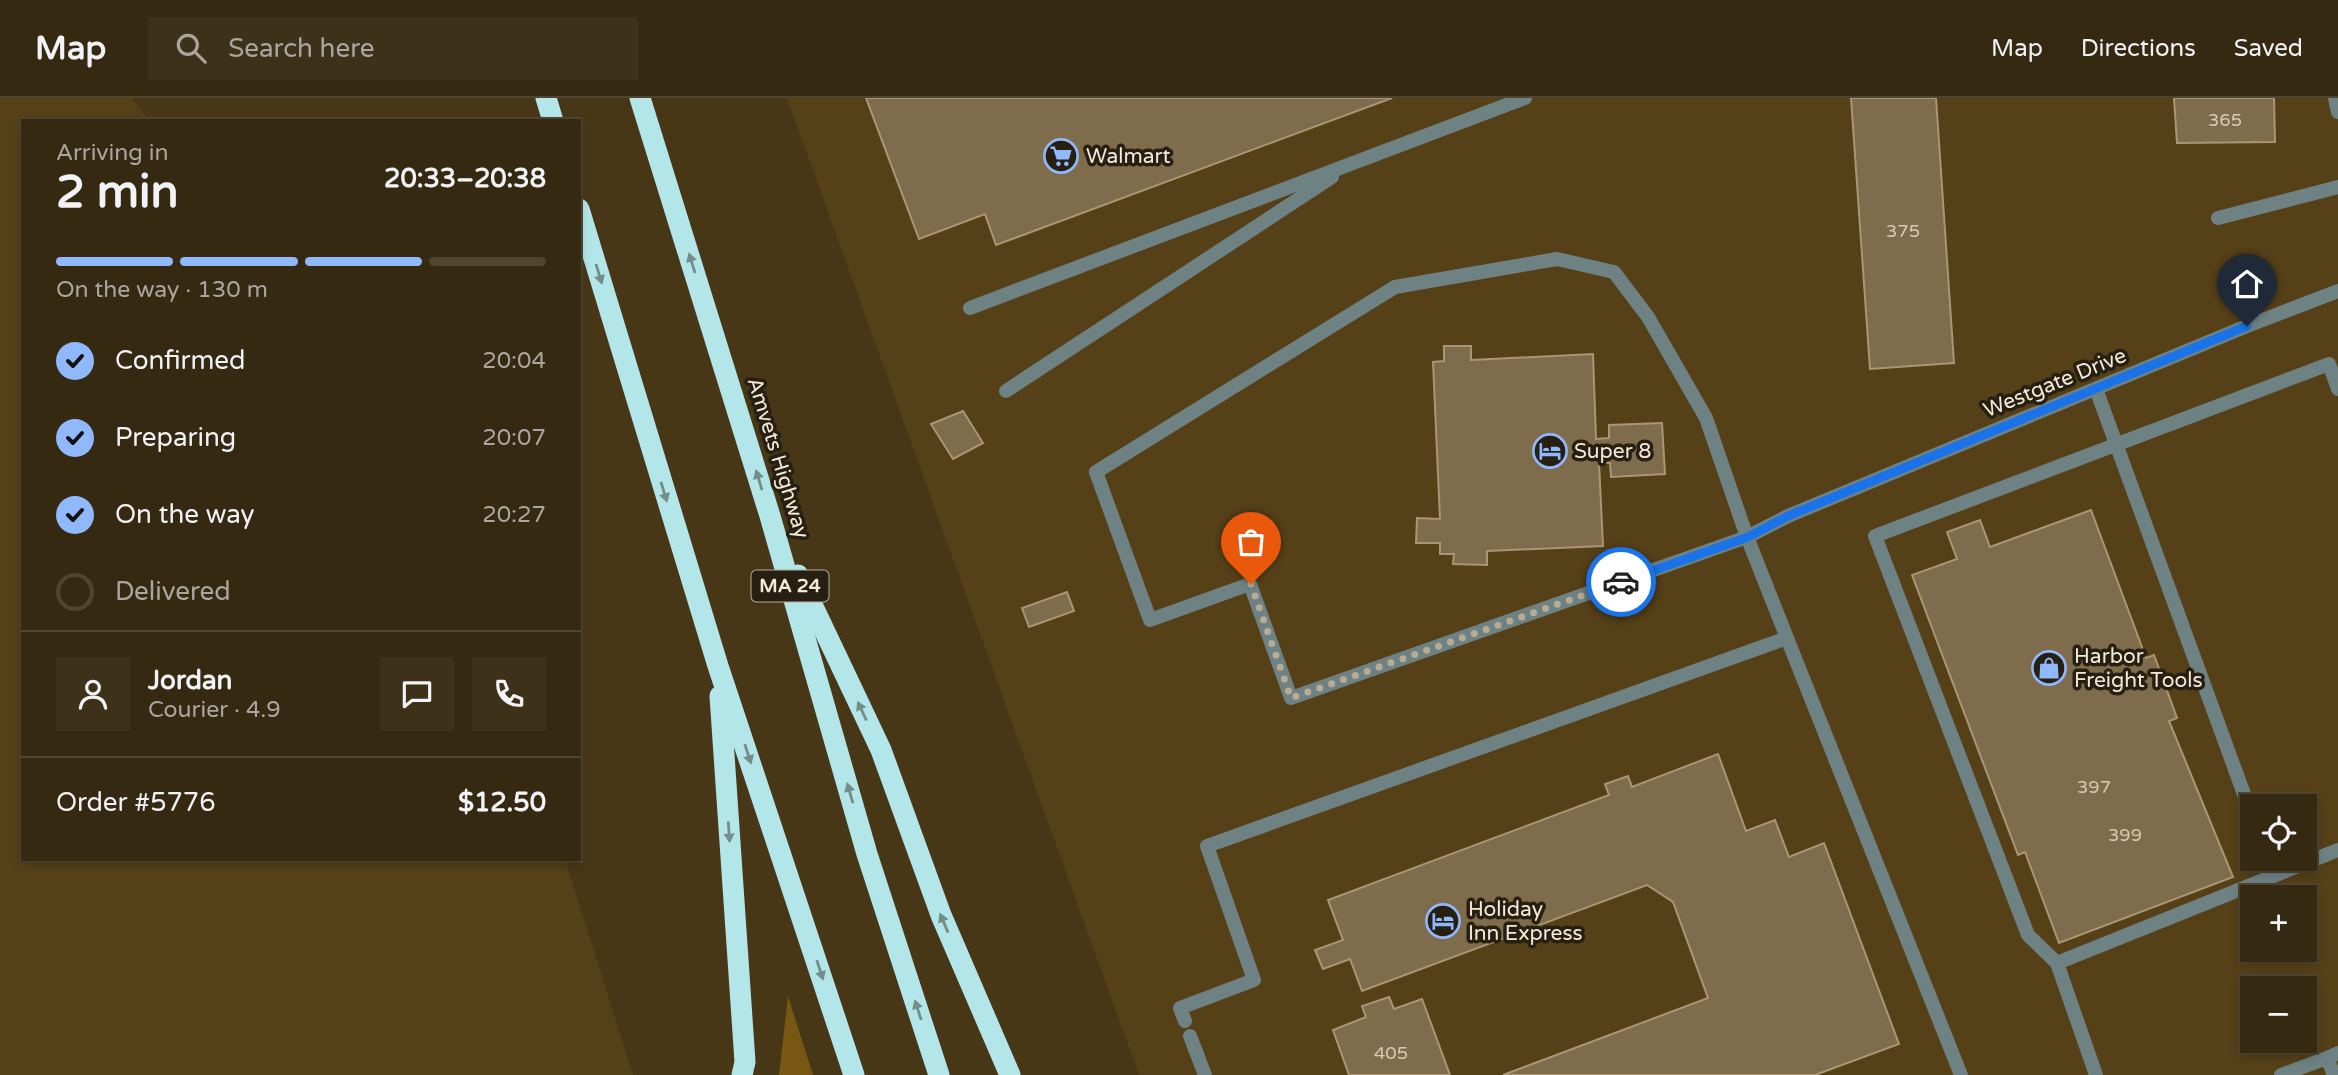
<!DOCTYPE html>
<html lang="en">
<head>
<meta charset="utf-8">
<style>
  :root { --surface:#362911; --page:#3d311a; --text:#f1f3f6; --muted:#aaa69f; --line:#504531; --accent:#90b8fd }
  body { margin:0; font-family:"Varela Round",sans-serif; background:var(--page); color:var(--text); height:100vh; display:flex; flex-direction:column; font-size:26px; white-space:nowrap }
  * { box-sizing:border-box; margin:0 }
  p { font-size:23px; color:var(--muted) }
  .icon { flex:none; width:38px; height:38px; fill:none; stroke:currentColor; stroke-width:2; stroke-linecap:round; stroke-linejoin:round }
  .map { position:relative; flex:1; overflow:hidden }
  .panel { position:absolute; left:21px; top:21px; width:560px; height:742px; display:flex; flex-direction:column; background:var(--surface); border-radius:0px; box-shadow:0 4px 10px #0003,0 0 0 2px var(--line) }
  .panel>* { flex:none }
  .buttons { position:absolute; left:2240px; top:696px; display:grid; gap:14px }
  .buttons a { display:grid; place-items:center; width:77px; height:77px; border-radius:0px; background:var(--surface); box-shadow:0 4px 10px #0003,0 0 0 2px var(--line); font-size:35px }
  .pin { position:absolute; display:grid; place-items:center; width:60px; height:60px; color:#fff; margin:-72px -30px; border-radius:50% 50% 50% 0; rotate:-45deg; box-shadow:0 0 7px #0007 }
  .pin .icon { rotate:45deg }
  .courier { position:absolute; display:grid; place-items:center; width:70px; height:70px; margin:-35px; border:5px solid #1a73e8; border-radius:50%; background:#fff; color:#222; box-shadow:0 2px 9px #0007 }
  .head em { font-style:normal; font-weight:700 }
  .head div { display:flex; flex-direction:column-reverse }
  .head { display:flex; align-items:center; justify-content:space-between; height:119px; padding:0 35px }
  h1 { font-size:46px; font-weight:700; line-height:52px }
  .bar { display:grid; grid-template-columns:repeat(4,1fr); gap:10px 7px; align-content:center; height:84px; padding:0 35px }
  .bar i { height:9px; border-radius:5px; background:var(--line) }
  .bar .selected { background:var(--accent) }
  .bar p { grid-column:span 4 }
  .line { display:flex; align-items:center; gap:18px; padding:0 35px; border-top:2px solid var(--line) }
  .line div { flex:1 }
  .round { display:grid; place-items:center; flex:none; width:74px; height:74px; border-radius:0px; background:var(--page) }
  ol { padding:0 35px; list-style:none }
  li { display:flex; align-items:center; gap:21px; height:77px }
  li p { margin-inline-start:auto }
  li .icon { padding:7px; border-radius:50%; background:var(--accent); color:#111; stroke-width:4 }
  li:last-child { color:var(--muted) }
  li i { width:38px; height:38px; border:4px solid var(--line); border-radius:50% }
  header { display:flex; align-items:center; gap:42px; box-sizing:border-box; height:98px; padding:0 35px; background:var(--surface); border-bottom:2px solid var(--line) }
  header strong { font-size:33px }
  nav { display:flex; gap:38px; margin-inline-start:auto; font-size:24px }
  .search { width:490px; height:63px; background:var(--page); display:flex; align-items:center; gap:18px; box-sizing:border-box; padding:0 24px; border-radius:0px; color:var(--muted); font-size:26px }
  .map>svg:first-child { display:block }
  .built { fill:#554018; fill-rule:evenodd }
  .green { fill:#785712 }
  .building { fill:#7f6c4c; stroke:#aa9674; stroke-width:2 }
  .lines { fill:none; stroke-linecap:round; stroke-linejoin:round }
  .lane { stroke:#6e8284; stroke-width:14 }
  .street { stroke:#6e8284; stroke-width:14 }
  .highway { stroke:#b3e6e9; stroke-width:21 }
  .oneway { fill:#748d88 }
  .done { stroke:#b8ab94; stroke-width:7; stroke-dasharray:0 12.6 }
  .route { stroke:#1a73e8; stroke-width:9 }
  .labels { text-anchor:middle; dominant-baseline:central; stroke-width:7; stroke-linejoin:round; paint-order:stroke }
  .number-label { font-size:18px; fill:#d7cab5 }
  .shield { fill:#272012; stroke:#b6ad9d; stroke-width:2 }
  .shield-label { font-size:19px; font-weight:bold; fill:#f4e9d8 }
  .poi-label { font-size:21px; fill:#f4e9d8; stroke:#272012; text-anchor:start }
  .street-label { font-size:21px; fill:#f4e9d8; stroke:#272012 }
</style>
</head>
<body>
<header>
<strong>Map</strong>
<div class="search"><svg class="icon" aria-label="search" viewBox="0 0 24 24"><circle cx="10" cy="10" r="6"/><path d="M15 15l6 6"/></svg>Search here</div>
<nav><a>Map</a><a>Directions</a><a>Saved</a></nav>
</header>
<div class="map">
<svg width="2338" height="977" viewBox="0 0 2338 977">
  <rect width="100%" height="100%" fill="#483717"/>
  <g class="built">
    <path d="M0,0H132L149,23H23V761H565L633,977H0Z"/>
    <path d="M787,0H2338V977H1139ZM2252,709H2305V761H2252ZM2252,800H2305V852H2252ZM2252,891H2305V943H2252Z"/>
  </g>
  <path class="green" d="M788,898L813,977H779Z"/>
  <g class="building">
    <path d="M866,0H1392L996,147L985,116L919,141Z"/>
    <path d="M1851,0H1936L1954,265L1870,271Z"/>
    <path d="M2174,0H2274L2275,44L2177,45Z"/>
    <path d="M1444,248H1471V262L1593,256L1596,341L1609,340V327L1662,325L1665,376L1611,379L1610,365H1599L1603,448L1487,453V467L1453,466L1454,456H1440V445H1416L1417,420L1440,421L1433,264L1444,263Z"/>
    <path d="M963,313L983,345L953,361L931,326Z"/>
    <path d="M2091,412L2146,560L2154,557L2177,620L2169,623L2233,779L2059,845L2025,754L2018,757L1912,477L1957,461L1947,434L1980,422L1990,449Z"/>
    <path d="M1067,494L1074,513L1029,529L1022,510Z"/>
    <path d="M1718,656L1746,733L1775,722L1789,759L1824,745L1899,946L1815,977H1503L1708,900L1673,804L1647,787L1362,893L1350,861L1323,871L1315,852L1343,842L1328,802L1609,697L1605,686L1628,678L1632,689Z"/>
    <path d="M1389,899L1394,911L1422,901L1450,977H1349L1333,932L1366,919L1362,908Z"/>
  </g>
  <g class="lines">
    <g class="lane">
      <path d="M2335,0L2338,14"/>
      <path d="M2218,120L2338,89"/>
      <path d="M1557,161L1614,174L1648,219L1706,320L1747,439L1291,600L1250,486L1150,522L1096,374L1395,189Z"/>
      <path d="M970,210L1525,0"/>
      <path d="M2096,291L2252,718"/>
      <path d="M1006,293L1332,79"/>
      <path d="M1787,540L1961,977"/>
      <path d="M2057,865L2338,752"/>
      <path d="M1185,923L1180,910L1254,882L1207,748L1787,540L1747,439L1788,418"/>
      <path d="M1190,938L1205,977"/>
      <path d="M2096,977L2057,865L2028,837L1875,438L2329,266L2338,291"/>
      <path d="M2281,977L2327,960"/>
      <path d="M2334,977L2327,960L2338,955"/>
    </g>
    <path class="street" d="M1788,418L2247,228L2338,193"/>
    <g class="highway">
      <path d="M546,0L553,23"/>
      <path d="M640,0L770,418L867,756L939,977"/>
      <path d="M579,111L718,568L854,977"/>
      <path d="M798,477L881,652L941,817L1010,977"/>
      <path d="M720,598L745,964L742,977"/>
    </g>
  </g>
  <defs><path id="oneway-solid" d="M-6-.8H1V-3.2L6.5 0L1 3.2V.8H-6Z" transform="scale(1.75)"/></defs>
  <g class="oneway">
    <use href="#oneway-solid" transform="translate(692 165) rotate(-107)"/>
    <use href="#oneway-solid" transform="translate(599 176) rotate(73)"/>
    <use href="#oneway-solid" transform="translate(759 382) rotate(-107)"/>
    <use href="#oneway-solid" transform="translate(664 394) rotate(73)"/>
    <use href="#oneway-solid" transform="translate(862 613) rotate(-115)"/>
    <use href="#oneway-solid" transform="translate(748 656) rotate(72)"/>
    <use href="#oneway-solid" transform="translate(850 695) rotate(-106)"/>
    <use href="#oneway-solid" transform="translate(729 734) rotate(86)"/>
    <use href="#oneway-solid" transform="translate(944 825) rotate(-113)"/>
    <use href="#oneway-solid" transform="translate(820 872) rotate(72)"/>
    <use href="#oneway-solid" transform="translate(918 912) rotate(-108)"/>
  </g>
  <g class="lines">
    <path class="done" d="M1251,486L1291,600L1621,484"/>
    <path class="route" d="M1621,484L1748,439L1788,418L2247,228"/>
  </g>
  <defs>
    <g id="supermarket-ring" transform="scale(1.75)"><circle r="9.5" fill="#272012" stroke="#90b8fd" stroke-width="1.5"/><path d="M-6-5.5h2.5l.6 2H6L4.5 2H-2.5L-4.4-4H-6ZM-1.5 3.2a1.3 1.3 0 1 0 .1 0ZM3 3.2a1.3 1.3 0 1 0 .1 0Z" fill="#90b8fd"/></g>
    <g id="hotel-ring" transform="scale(1.75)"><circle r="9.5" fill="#272012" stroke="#90b8fd" stroke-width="1.5"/><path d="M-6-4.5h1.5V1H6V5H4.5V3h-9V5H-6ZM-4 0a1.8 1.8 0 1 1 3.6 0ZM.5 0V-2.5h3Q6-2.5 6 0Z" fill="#90b8fd"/></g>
    <g id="shop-ring" transform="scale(1.75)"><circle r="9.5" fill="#272012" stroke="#90b8fd" stroke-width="1.5"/><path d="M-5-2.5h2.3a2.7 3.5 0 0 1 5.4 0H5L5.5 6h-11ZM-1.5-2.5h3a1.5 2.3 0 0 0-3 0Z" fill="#90b8fd"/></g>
  </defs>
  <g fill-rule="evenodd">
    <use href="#supermarket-ring" x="1061" y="58"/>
    <use href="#hotel-ring" x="1550" y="353"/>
    <use href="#shop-ring" x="2049" y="570"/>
    <use href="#hotel-ring" x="1443" y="823"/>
  </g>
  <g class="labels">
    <g class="number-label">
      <text x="2225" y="22">365</text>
      <text x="1903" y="133">375</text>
      <text x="2094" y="689">397</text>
      <text x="2125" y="737">399</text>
      <text x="1391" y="955">405</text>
    </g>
    <rect class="shield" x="751.5" y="472.5" width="77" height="31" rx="5"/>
    <g class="shield-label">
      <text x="790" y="488">MA 24</text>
    </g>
    <g class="poi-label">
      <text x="1086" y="58">Walmart</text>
      <text x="1574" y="353">Super 8</text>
      <text x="2074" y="558">Harbor<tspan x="2074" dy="24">Freight Tools</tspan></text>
      <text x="1468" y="811">Holiday<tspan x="1468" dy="24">Inn Express</tspan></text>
    </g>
    <g class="street-label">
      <text transform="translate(2055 285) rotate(-22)">Westgate Drive</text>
      <text transform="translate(778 360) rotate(73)">Amvets Highway</text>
    </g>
  </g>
</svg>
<div class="buttons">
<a><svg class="icon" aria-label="locate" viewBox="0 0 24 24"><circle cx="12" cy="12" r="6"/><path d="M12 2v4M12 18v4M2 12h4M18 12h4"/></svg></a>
<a>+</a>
<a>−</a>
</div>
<div class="pin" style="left:1251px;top:486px;background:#ea580c"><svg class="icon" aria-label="bag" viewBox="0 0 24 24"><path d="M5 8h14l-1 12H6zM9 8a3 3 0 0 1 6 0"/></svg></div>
<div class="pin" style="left:2247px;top:228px;background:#1f2937"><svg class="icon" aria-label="home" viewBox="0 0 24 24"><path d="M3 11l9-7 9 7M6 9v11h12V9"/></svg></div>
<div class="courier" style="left:1621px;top:484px"><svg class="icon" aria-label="car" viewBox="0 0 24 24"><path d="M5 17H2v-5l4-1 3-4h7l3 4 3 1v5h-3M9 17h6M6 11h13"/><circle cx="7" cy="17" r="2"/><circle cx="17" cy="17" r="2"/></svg></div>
<section class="panel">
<div class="head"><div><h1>2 min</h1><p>Arriving in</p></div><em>20:33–20:38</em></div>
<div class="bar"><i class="selected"></i><i class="selected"></i><i class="selected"></i><i></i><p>On the way · 130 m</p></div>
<ol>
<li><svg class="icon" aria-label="check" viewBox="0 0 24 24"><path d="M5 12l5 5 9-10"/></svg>Confirmed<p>20:04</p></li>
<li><svg class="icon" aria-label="check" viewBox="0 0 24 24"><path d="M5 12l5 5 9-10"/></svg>Preparing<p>20:07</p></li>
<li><svg class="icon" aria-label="check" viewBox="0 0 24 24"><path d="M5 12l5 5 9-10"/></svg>On the way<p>20:27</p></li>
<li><i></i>Delivered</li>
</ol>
<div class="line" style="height:126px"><a class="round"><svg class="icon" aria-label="person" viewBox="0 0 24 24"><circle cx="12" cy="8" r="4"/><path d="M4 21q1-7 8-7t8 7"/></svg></a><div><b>Jordan</b><p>Courier · 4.9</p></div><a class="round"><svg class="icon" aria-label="chat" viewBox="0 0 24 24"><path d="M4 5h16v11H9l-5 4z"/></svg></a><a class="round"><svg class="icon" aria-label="phone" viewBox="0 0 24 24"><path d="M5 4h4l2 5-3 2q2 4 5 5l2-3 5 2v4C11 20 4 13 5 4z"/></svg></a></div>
<div class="line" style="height:91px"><div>Order #5776</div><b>$12.50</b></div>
</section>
</div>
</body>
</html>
